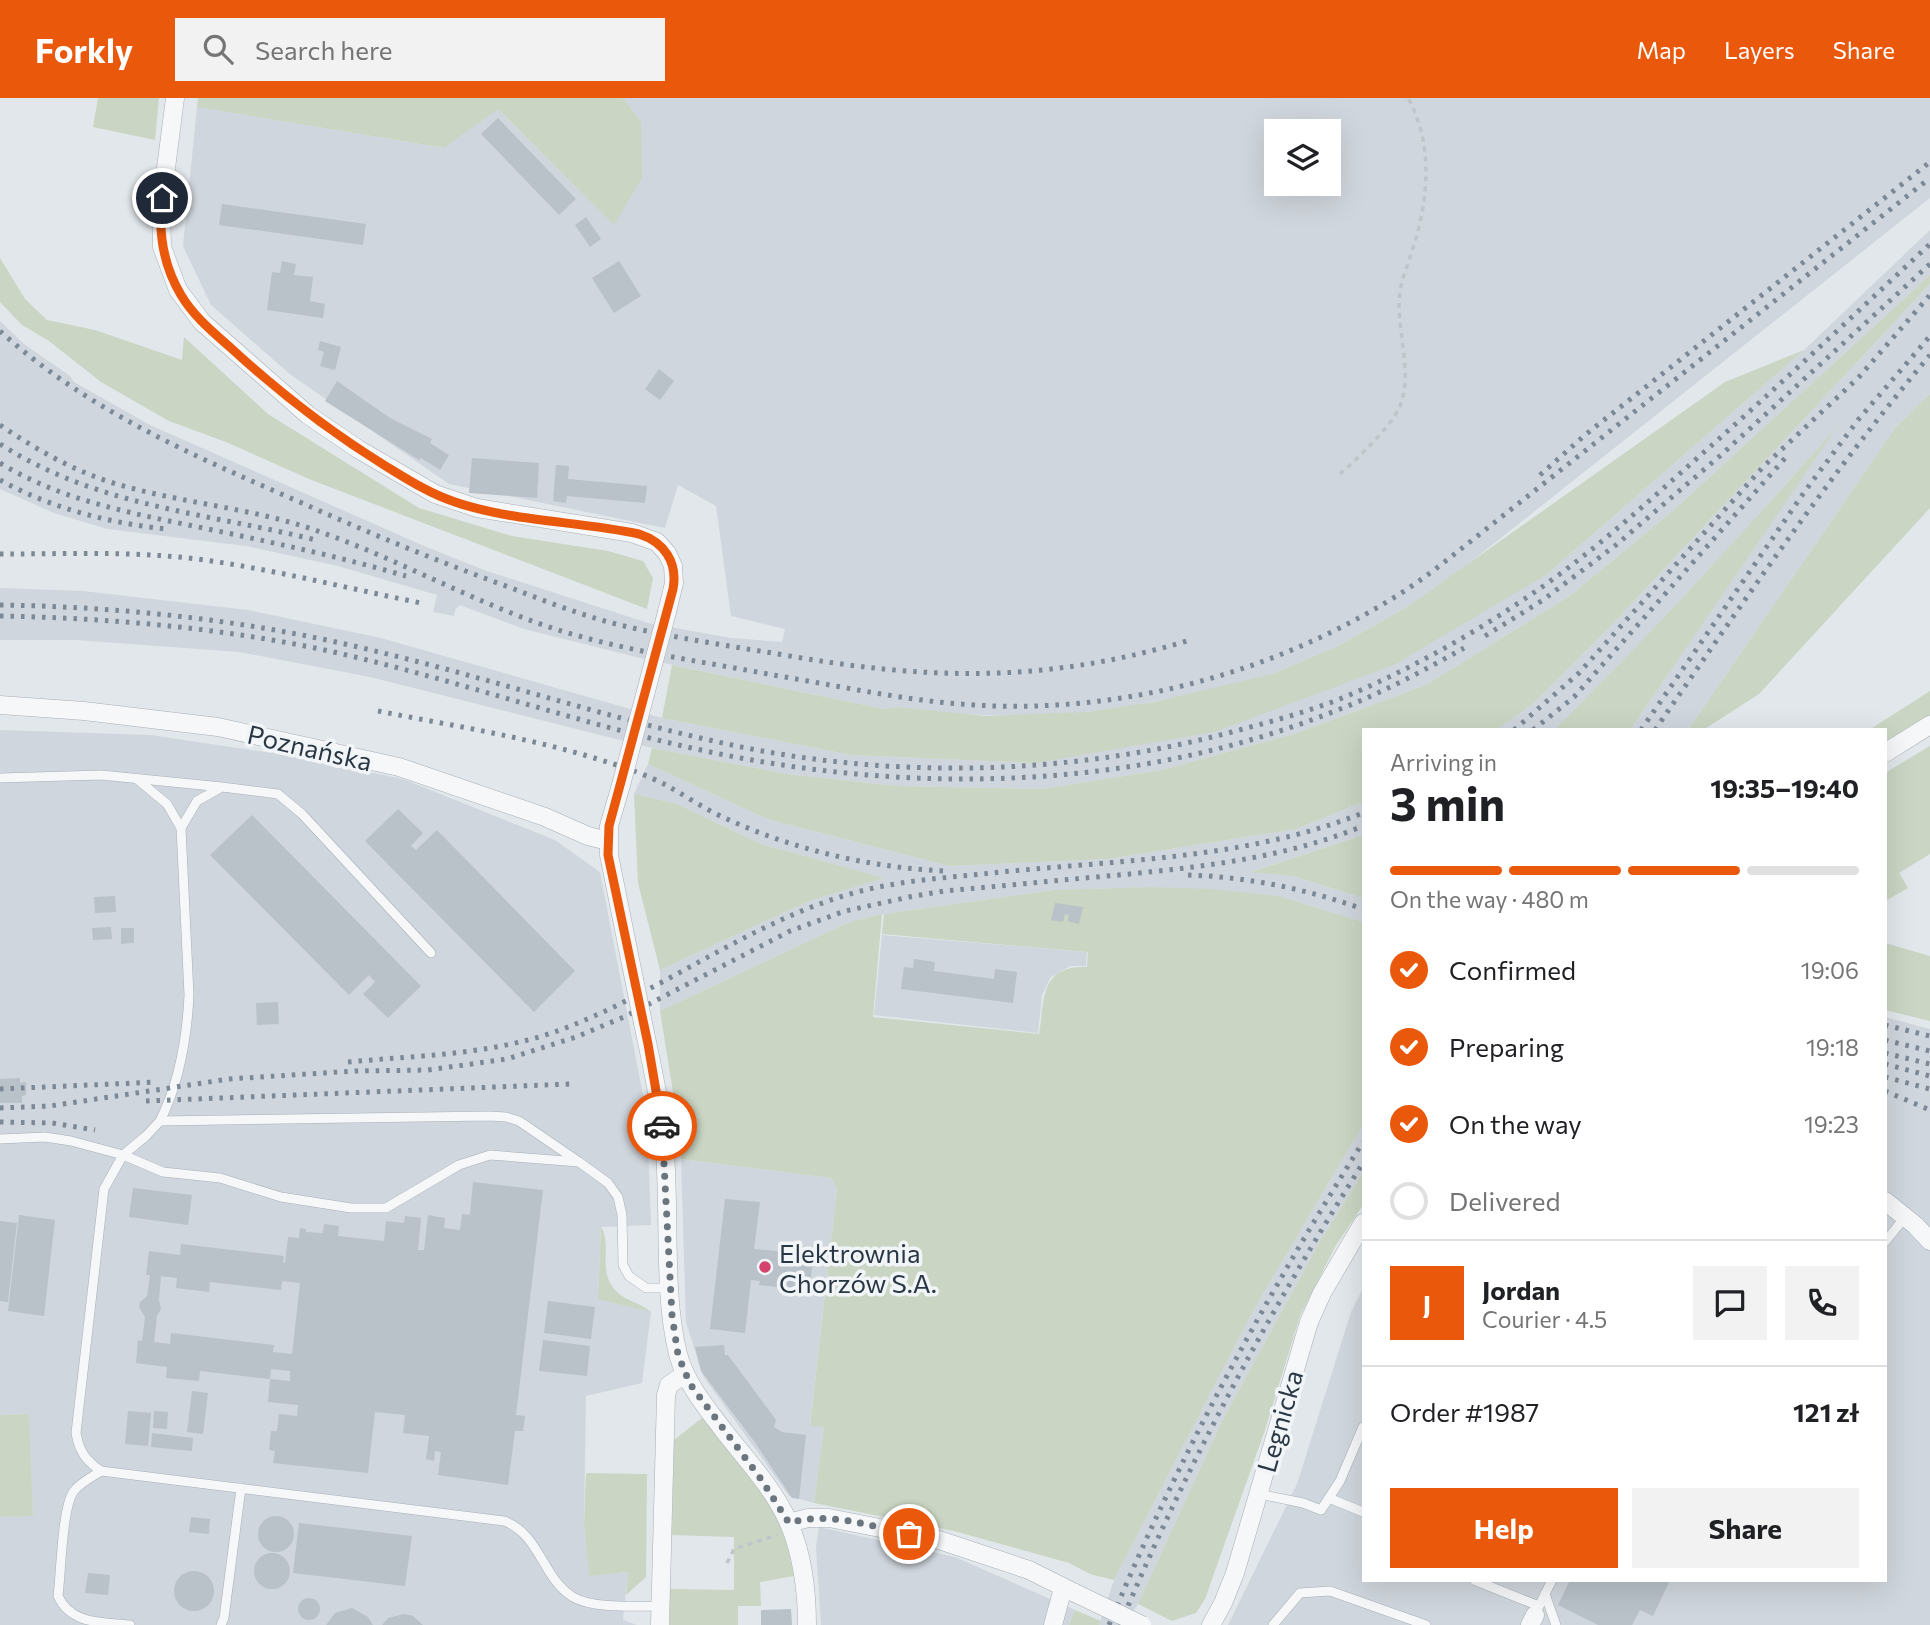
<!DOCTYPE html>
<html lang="en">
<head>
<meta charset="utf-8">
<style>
  :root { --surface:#fff; --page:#f2f2f2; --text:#202124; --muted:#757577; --line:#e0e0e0; --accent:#ea580c }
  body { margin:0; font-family:Commissioner,sans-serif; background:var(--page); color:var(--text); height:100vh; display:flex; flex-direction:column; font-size:26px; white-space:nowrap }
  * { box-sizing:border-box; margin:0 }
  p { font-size:23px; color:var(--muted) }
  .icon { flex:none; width:38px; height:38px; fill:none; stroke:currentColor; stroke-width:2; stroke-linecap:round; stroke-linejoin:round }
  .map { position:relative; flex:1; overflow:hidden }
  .side { position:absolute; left:1362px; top:630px; width:525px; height:854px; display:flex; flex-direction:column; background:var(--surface); border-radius:0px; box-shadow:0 7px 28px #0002 }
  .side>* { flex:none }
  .fabs { position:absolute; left:1264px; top:21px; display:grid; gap:14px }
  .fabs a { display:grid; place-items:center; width:77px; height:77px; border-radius:0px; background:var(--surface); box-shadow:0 7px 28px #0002; font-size:35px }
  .pin { position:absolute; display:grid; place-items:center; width:60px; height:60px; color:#fff; margin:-30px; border:4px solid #fff; border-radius:50%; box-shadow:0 2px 7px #0007 }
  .courier { position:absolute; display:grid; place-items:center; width:70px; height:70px; margin:-35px; border:5px solid #ea580c; border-radius:50%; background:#fff; color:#222; box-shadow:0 2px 9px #0007 }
  .headline em { font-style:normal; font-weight:700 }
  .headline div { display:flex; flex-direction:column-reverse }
  .headline { display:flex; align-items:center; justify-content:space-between; height:119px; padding:0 28px }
  h1 { font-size:46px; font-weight:700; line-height:52px }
  .bar { display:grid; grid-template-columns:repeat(4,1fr); gap:10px 7px; align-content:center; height:84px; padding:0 28px }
  .bar i { height:9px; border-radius:5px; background:var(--line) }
  .bar .current { background:var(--accent) }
  .bar p { grid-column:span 4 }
  .line { display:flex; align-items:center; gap:18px; padding:0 28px; border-top:2px solid var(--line) }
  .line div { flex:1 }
  .round { display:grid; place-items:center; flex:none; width:74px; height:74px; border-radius:0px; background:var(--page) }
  ol { padding:0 28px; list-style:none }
  li { display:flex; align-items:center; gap:21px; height:77px }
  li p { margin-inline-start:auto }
  li .icon { padding:7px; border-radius:50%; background:var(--accent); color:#fff; stroke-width:4 }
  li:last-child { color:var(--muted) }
  li i { width:38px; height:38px; border:4px solid var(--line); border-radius:50% }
  .action { display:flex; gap:14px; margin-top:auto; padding:14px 28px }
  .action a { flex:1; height:80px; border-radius:0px; background:var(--accent); color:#fff; font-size:28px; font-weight:700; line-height:80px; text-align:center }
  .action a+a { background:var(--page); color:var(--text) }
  header { display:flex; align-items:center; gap:42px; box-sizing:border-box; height:98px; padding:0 35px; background:var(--accent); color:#fff }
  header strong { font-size:33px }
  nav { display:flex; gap:38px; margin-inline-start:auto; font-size:24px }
  .search { width:490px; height:63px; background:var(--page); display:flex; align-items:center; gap:18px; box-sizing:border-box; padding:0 24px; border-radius:0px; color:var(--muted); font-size:26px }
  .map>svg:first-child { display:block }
  .built { fill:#d0d6dd; fill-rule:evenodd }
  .green { fill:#cad5c3 }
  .building { fill:#b9c1c9; fill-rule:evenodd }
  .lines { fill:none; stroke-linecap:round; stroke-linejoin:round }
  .lane-casing { stroke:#a7afb6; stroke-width:10 }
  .street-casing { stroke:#a7afb6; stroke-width:19 }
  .path { stroke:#c0c5ca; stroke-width:3.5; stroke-dasharray:5 5; stroke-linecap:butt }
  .lane { stroke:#f5f7f9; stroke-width:9 }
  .street { stroke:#f5f7f9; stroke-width:18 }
  .rail { stroke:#7b8895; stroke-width:5; stroke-dasharray:3.5 7; stroke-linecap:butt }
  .street-bridge-casing { stroke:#a7afb6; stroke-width:19; stroke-linecap:butt }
  .street-bridge { stroke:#f5f7f9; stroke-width:18 }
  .done { stroke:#6a757e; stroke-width:7; stroke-dasharray:0 12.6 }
  .route { stroke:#ea580c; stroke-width:9 }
  .poi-dot { fill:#d4436d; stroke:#f2f5f8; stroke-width:2.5 }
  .labels { text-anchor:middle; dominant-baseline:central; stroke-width:7; stroke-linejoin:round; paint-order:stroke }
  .street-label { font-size:26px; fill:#293744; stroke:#f2f5f8 }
  .poi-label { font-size:26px; fill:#293744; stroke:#f2f5f8; text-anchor:start }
</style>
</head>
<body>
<header>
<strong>Forkly</strong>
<div class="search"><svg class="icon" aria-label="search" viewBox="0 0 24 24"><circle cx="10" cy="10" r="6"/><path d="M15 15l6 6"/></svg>Search here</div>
<nav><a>Map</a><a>Layers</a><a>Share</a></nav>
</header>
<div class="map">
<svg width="1930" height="1527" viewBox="0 0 1930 1527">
  <rect width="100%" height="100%" fill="#e2e7eb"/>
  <g class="built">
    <path d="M623,0H1930V100L1463,470L1407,509L1336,549L1272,576L1214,592L1122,610L1056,617L1010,618L961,616L897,609L884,611L640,560L524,531L460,507L455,512L454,518L433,514L437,497L338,468L246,448L107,431L54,415L0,391V223L24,246L70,278L74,284L150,327L424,448L484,472L648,525L731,540L782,544L785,531L731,518L716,408L678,387L665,430L449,386L291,277L211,207L183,148L197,9L443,50L497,10L614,126L641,24ZM1276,33H1328V86H1276Z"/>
    <path d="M1930,132V177L1676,410L1571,497L1426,587L1297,635L1162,672L1042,691L897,688L787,676L652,650L370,579L239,554L76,542H0V490L83,493L248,512L381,540L662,620L851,657L1035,665L1546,477L1804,252Z"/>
    <path d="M1930,186V296L1896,329L1688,632H1630L1832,335L1716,464L1610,577L1554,632H1496L1534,605L1608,531Z"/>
    <path d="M0,632L151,637L285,657L403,681L555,742L600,774L647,1018L651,1127L601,1129L598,1200L651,1214L642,1285L586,1298L584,1427L589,1477L628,1474L623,1522L637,1527H0V1419L33,1417L28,1316L0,1317Z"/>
    <path d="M648,666L767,721L949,768L1108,761L1296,731L1363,704V737L1253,773L1293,778L1363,800V824L1279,798L1151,789L1054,792L884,816L847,825L660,913V872L809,803L883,780L761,746L677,706L634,696Z"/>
    <path d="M882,837L1087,854L1086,868H1070L1051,879L1042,897L1038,935L874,917Z"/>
    <path d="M1885,919L1930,931V1527H1228L1297,1386L1351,1214L1363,1190V1482H1885Z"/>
    <path d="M1363,1027V1074L1319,1145L1221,1325L1138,1506L1124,1527H1099L1114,1482L1254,1211Z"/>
    <path d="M681,1061L831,1080L837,1091L810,1327L824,1329L814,1405L789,1398L703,1278L686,1224Z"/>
    <path d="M819,1429L955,1459L1075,1512L1069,1527H821L816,1449Z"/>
  </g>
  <g class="green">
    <path d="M98,0H159L155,42L93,29Z"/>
    <path d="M198,0H623L641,24L642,80L614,127L498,11L444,50L197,9Z"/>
    <path d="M0,160L25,201L47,222L95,232L182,262L184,239L268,316L419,410L512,438L608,453L643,463L653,480L647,511L309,381L226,344L169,323L101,284L49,243L22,227L0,204Z"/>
    <path d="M1930,177V186L1608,531L1534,605L1496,632H1363V704L1296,731L1108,761L949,768L767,721L648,666L652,650L787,676L897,688L1042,691L1162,672L1297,635L1426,587L1571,497L1676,410Z"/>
    <path d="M1804,252L1546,477L1394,567L1214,634L1035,665L851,657L662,620L672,567L884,611L897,609L987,618L1086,614L1155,604L1272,576L1336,549L1407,509L1725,284Z"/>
    <path d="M1930,296V410L1759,596L1703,632H1688L1896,329Z"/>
    <path d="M1837,329L1630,632H1554C1653,535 1745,432 1837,329Z"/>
    <path d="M1930,593V617L1885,645V632H1869Z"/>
    <path d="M1930,648V756L1899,775L1908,790L1885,803V675Z"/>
    <path d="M634,696L677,706L761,746L884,780L809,803L660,872L638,785Z"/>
    <path d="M1363,737V800L1293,778L1251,774Z"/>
    <path d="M1151,789L1210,791L1279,798L1363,824V1027L1254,1211L1114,1482L1090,1476L1069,1465L954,1433L814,1405L824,1329L810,1328L837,1091L831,1080L681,1061L673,994L660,913L847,825L882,816L873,919L1039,936C1045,902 1039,867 1087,869L1088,854L882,836L884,816L1054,792Z"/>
    <path d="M1885,845L1930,858V923L1885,912Z"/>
    <path d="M1363,1074V1107L1336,1147L1300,1218L1265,1332L1205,1501L1196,1515L1172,1523L1138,1506L1221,1325L1319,1145Z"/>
    <path d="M601,1129C613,1149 596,1173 617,1194C626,1203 641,1205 651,1214L598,1201Z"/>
    <path d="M29,1316L33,1418L0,1419V1317Z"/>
    <path d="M702,1320C729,1352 761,1387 779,1426C787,1442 790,1461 794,1478L760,1484L761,1508H738V1527H670V1491L734,1492V1439L672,1437L674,1342Z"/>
    <path d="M586,1375L647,1376L646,1479L626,1497L628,1474L589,1478L584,1427Z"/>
    <path d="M1075,1512L1101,1523L1099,1527H1069Z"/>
  </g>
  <g class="building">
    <path d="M498,20L576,101L559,117L481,36Z"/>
    <path d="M222,106L366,126L363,147L219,127Z"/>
    <path d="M586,119L601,141L590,149L575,127Z"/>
    <path d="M282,163L296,166L294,177L313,179L310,203L325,206L323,220L267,212L272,174L280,175Z"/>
    <path d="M619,163L641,198L614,215L592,180Z"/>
    <path d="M320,243L341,249L335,272L320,268L324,254L318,252Z"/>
    <path d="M659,271L674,283L660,302L645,291Z"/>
    <path d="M337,283L390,320L432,341L430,345L449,357L440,372L421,360L419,362L325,303Z"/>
    <path d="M472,360L539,365L537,400L469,395Z"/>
    <path d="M556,367L569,368L568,381L647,388L645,405L567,398L566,405L553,403Z"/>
    <path d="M398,711L423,735L411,748L416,752L437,732L575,873L534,914L365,743Z"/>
    <path d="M252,717L421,888L388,920L363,896L375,884L369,877L349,897L210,757Z"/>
    <path d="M115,798L116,814L95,815L94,799Z"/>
    <path d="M1055,805L1083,809L1079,826L1068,823L1069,817L1065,816L1063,824L1051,822Z"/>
    <path d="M111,829L112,841L93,842L92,830Z"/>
    <path d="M121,830H134V845L121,846Z"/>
    <path d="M914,861L935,864L934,873L994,881L995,871L1017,874L1013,905L901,891L904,869L913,870Z"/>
    <path d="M278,904L279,926L257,927L256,905Z"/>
    <path d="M20,980V985L26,984V997L22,998V1005H0V981Z"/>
    <path d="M473,1084L543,1092L516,1317L525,1318L523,1333H515L508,1387L438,1377L441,1354L435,1353L434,1363L426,1361L429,1338L403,1335L405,1317L375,1314L368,1375L273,1365L275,1353L269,1352L271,1333H277L279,1316L297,1318L298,1307L268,1304L270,1281L290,1283V1273L271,1271L270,1281L200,1273L199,1283L166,1280L167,1269L136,1265L138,1242L142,1243L145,1219L139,1209L140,1204L147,1198L150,1177H146L149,1153L180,1157L181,1146L284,1158L283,1165H285L288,1139L299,1140L300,1130L306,1131V1134L323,1135L324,1126L339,1128L338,1138L384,1143L386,1123L404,1125L405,1118L421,1120L418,1152H424L428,1117L445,1120L444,1130L460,1132L462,1116L470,1117ZM161,1178L177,1180L176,1190L209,1194L210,1184L281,1192L282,1183L300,1185L292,1256L273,1254L274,1247L171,1235L170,1246L154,1244L157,1218L161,1211L159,1202Z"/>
    <path d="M133,1090L192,1097L188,1127L129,1119Z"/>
    <path d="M725,1101L760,1104L754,1151L814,1156L809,1193L759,1187L760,1183L751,1182L745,1235L710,1231Z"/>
    <path d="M19,1117L55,1122L44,1218L8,1213Z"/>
    <path d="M0,1123L17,1125L8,1204L0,1203Z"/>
    <path d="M548,1203L595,1209L591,1241L544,1235Z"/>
    <path d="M543,1242L590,1248L587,1278L539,1273Z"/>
    <path d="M724,1247L725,1257H728L776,1322L774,1329L782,1334L806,1337L799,1401L792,1400L754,1343L701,1273L695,1249Z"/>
    <path d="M192,1293L208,1295L203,1336L187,1334Z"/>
    <path d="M128,1313L151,1315L148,1348L125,1346Z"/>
    <path d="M154,1313L168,1314L167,1331L153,1330Z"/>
    <path d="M152,1335L193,1340L192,1353L151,1349Z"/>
    <circle cx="276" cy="1436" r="18"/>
    <path d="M191,1419L210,1421L209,1436L189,1434Z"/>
    <path d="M299,1425L412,1438L405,1488L293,1475Z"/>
    <circle cx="272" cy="1473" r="18"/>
    <circle cx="194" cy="1493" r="20"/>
    <path d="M88,1475L110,1477L108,1497L85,1495Z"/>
    <path d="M1570,1482H1670L1653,1518L1640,1512L1632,1527H1598L1558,1507Z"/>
    <circle cx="309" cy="1511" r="11"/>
    <path d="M352,1510L368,1519L373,1527H326L335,1515Z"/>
    <path d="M791,1511L792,1527H761V1512Z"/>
    <path d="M404,1516L413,1518L423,1527H382L388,1520Z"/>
  </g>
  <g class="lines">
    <g class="lane-casing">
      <g id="lane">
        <path d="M0,680L101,677L222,689L278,696L302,716L431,855"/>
        <path d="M137,681L167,706L181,730L189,897C187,939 179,985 160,1023"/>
        <path d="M181,730L197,703L220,690"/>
        <path d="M0,1041L45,1039L71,1043L123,1057L163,1074L220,1080L281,1099L351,1110H386L459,1067L490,1057L579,1064L608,1085L618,1099L622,1117L623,1167L629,1178L646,1190H670"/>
        <path d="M1885,1144L1905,1119"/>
        <path d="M101,1373L504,1423C540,1436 542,1480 573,1499C593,1511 637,1508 660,1508"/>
        <path d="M1259,1396L1303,1405L1321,1412L1340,1383L1363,1329"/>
        <path d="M1329,1400L1363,1414"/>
        <path d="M1474,1482L1539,1508"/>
        <path d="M1545,1496L1556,1527"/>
        <path d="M1537,1512L1552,1482"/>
        <path d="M130,1527C103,1524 71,1527 58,1498C61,1476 62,1408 74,1393C81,1384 92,1379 101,1373C86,1363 79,1353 76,1335L104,1091L123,1057L146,1038L160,1023L489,1018L506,1019L519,1023L579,1064"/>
        <path d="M221,1527L224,1520L241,1390"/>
        <path d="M1273,1527L1300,1495L1330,1493L1426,1527"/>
      </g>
    </g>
    <g class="street-casing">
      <g id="street">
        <path d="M175,0L161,109L162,149L178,192L202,224L308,317L358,351L435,396L477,410L632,435L657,444L667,455L673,468L674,485L667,514"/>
        <path d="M0,607L84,613L218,629L399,669L545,719L588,738L608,743"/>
        <path d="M1885,655L1930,627"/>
        <path d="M621,687L609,728V757L634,881"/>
        <path d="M643,925C652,968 662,1012 665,1056C670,1119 663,1196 678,1256C686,1286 706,1309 724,1333C746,1361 773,1390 788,1423C802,1454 807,1494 807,1527"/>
        <path d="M1885,1103L1915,1127L1930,1143"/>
        <path d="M789,1425L808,1420H829L936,1441L1029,1472L1075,1495"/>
        <path d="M660,1527L666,1297L669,1287L685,1276"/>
        <path d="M1053,1527L1063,1490"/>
        <path d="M1211,1527L1223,1505L1235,1475L1309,1224L1322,1195L1363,1125"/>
        <path d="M1530,1527L1535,1517"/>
      </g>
    </g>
    <g class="path">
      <path d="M1340,376C1356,362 1392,328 1400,308C1412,280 1399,237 1399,207C1399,183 1410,163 1416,140C1429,95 1432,43 1408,0"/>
      <path d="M727,1465L734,1451L777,1437"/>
    </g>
    <use href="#lane" class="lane"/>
    <use href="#street" class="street"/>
    <g class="rail">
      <path d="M0,233C88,313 194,358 302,405C371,436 442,465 514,491C547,504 581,517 616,526C669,539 724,547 778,556C925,582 1042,586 1187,543"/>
      <path d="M0,327C34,350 70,371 110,384C177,405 249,409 315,432C396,460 471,503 552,530C623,553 700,563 773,577C840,588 906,603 974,607C1118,616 1267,577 1390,502C1417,486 1442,466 1466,447L1930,80"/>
      <path d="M0,346C98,409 207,415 316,442"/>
      <path d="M0,365C64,404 136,416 208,431C275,445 341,459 406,478"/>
      <path d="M1540,377L1585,337L1930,64"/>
      <path d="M0,382C51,410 108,425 166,431"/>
      <path d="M0,456C65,456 132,453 197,461C272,471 346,490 421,505"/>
      <path d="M0,507C128,509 254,523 379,554C492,581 604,619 718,644C891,683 1073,678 1243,631C1274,623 1305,614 1335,603C1406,574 1476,535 1539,491C1598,450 1650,402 1703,355C1780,287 1855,216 1930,146"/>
      <path d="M0,518C106,520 211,529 315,550C453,579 587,630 725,657C928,697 1142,690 1335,613C1380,596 1423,573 1464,550"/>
      <path d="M1485,538L1543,502L1616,447L1721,357L1930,166"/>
      <path d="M378,613C454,628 533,640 607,664C627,670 649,678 666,687C686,698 706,712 727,721C795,752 868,769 943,773"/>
      <path d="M1514,632L1579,575L1763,369L1859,279L1930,197"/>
      <path d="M1533,632L1574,599L1787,358"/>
      <path d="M1641,632L1805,393L1858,322L1930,238"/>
      <path d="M1655,632C1743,504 1830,376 1930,257"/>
      <path d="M1188,777C1249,779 1306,791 1363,811"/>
      <path d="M1885,927L1930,938"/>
      <path d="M1885,942L1930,953"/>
      <path d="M1885,955L1930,966"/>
      <path d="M348,964C423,957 497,957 568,929C668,890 756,820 861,793C901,783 942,780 982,776C1110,762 1242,763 1363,715"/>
      <path d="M1885,966L1930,978"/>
      <path d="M1885,979L1930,991"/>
      <path d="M0,991L157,984"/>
      <path d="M1885,993L1930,1012"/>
      <path d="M146,1003L570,986"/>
      <path d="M0,1010L50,1008L229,981L355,973L428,972L507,961L576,939L624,919L790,833L845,813L909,799L944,793C1002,788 1060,782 1119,777C1202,769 1285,760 1363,728"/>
      <path d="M0,1024L52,1025L95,1032"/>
      <path d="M1109,1527C1179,1358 1266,1198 1363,1044"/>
      <path d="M1120,1527C1187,1366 1270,1212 1363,1065"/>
    </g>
    <g class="street-bridge-casing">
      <g id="street-bridge">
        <path d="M621,687L667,514"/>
        <path d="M634,881L643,925"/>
        <path d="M1075,1495L1142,1527"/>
      </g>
    </g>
    <use href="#street-bridge" class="street-bridge"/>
  </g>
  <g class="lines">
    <path class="done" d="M662,1028L672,1217L678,1257L690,1286L761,1381L789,1425C830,1413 868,1428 909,1436"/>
    <path class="route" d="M162,100C158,135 163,167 181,197C194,219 214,235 232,251C280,295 329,333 384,367C407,381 430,396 455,404C514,424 578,423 639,436C664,444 678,464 673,491L609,728L608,757L648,946L662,1028"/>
  </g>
  <circle class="poi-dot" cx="765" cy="1169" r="7"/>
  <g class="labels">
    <g class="street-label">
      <text transform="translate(310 649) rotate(13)">Poznańska</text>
      <text transform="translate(1279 1323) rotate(-74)">Legnicka</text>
    </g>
    <g class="poi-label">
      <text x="779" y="1154">Elektrownia<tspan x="779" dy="30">Chorzów S.A.</tspan></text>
    </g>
  </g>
</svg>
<div class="fabs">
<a><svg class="icon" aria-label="layers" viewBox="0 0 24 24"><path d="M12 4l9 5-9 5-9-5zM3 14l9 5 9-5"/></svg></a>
</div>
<div class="pin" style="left:909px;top:1436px;background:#ea580c"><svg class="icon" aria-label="bag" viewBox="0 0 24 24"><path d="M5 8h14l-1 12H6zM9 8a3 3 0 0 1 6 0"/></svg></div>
<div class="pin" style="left:162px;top:100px;background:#1f2937"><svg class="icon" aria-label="home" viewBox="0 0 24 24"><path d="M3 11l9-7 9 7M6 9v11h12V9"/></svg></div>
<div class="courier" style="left:662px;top:1028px"><svg class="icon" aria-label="car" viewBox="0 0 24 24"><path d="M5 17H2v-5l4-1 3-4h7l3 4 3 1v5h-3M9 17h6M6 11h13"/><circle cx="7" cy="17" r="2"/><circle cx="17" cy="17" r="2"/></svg></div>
<section class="side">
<div class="headline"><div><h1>3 min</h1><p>Arriving in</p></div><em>19:35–19:40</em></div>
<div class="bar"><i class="current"></i><i class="current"></i><i class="current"></i><i></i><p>On the way · 480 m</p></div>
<ol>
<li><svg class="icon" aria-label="check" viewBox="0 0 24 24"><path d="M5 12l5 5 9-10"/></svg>Confirmed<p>19:06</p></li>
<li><svg class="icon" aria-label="check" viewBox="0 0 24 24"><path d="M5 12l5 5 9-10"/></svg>Preparing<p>19:18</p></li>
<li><svg class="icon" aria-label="check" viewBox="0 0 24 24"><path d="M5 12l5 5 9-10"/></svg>On the way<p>19:23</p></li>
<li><i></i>Delivered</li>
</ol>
<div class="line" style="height:126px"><b class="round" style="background:var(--accent);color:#fff">J</b><div><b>Jordan</b><p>Courier · 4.5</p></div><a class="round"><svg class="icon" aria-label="chat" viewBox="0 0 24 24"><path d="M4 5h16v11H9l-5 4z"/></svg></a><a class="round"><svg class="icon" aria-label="phone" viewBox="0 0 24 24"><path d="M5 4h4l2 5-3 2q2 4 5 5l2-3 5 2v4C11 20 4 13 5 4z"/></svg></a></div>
<div class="line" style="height:91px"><div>Order #1987</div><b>121 zł</b></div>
<div class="action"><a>Help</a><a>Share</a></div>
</section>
</div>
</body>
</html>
